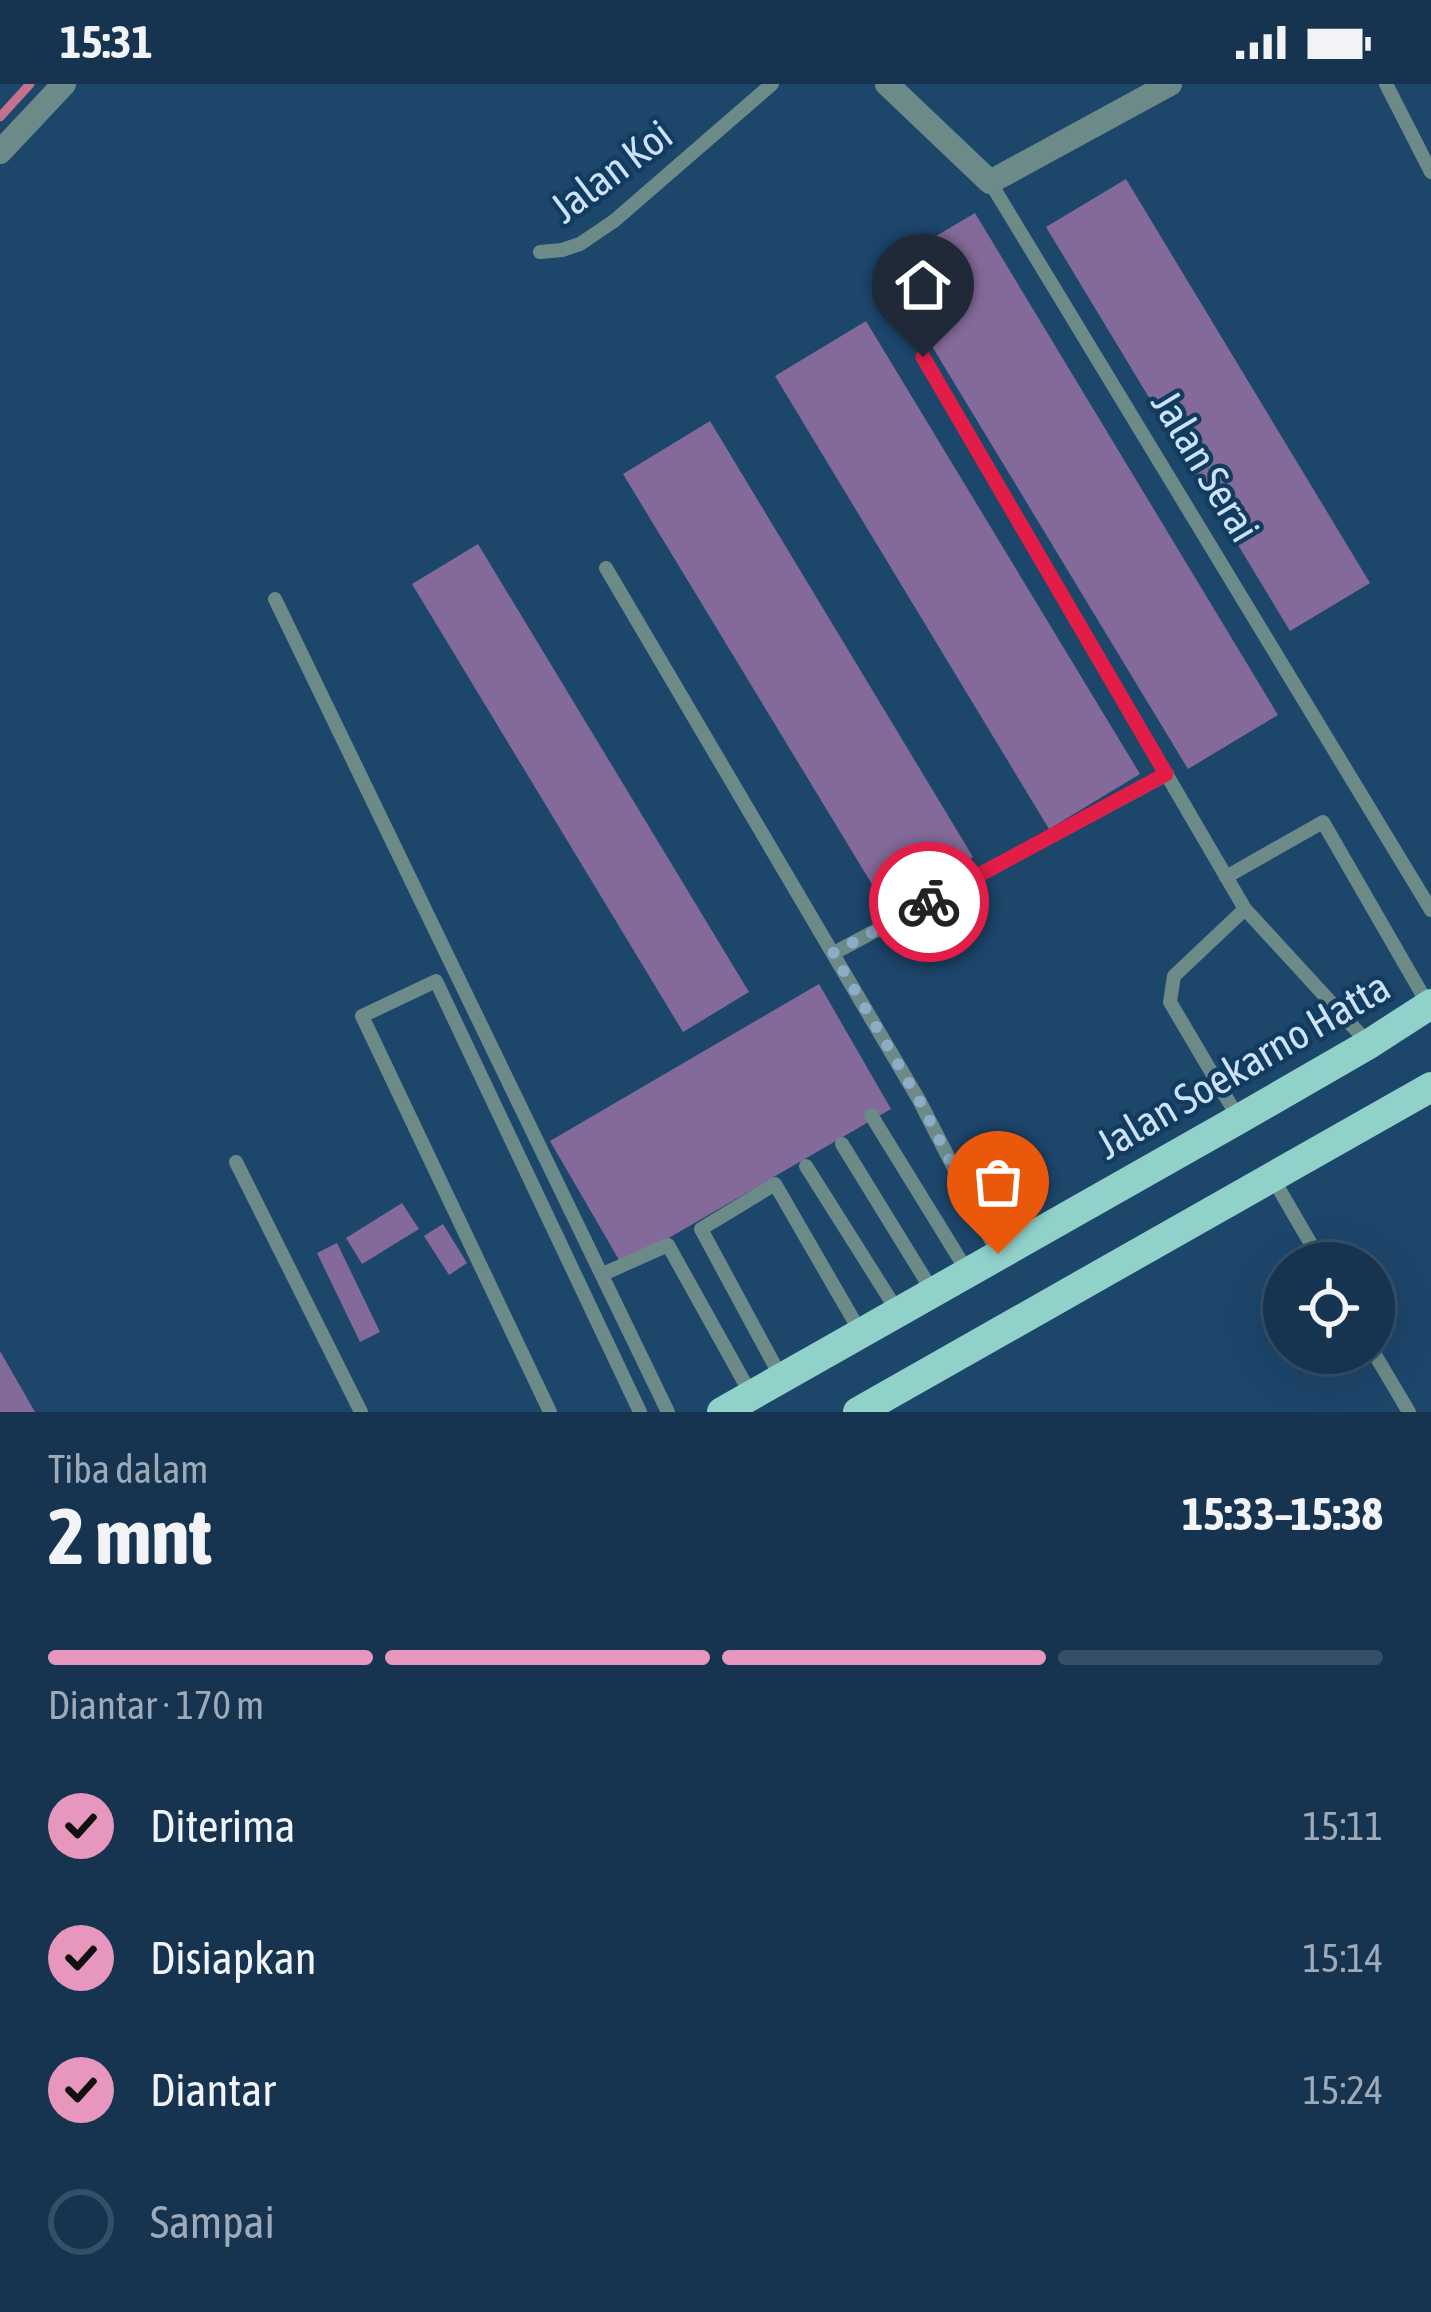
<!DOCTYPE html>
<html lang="id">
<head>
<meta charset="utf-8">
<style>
  :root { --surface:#163450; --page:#233f5a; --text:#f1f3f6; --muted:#9eaab7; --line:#354f67; --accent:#e797bd }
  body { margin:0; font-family:"Asap Condensed",sans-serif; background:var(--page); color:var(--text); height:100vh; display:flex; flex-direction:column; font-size:45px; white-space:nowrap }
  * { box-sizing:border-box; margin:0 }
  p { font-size:39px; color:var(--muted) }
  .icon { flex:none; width:66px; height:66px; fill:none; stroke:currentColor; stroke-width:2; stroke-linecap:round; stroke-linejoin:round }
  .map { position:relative; height:1328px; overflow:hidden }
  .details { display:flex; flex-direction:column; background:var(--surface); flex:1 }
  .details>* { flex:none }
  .controls { position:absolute; left:1263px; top:1158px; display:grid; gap:24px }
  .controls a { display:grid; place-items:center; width:132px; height:132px; border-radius:50%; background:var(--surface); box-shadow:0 12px 48px #0002,0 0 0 3px var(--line); font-size:60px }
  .pin { position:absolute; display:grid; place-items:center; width:102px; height:102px; color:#fff; margin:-123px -51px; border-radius:50% 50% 50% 0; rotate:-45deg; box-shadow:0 0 12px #0007 }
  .pin .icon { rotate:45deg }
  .courier { position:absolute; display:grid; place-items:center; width:120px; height:120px; margin:-60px; border:9px solid #e11d48; border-radius:50%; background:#fff; color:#222; box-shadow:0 3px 15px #0007 }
  .headline em { font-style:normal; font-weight:700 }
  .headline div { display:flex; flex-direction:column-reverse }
  .headline { display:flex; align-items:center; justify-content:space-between; height:204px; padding:0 48px }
  h1 { font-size:78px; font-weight:700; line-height:90px }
  .bar { display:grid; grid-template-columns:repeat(4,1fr); gap:18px 12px; align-content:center; height:144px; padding:0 48px }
  .bar i { height:15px; border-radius:9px; background:var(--line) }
  .bar .current { background:var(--accent) }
  .bar p { grid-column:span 4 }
  ol { padding:0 48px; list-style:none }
  li { display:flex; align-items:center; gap:36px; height:132px }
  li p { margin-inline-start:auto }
  li .icon { padding:12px; border-radius:50%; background:var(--accent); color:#111; stroke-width:4 }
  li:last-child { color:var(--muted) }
  li i { width:66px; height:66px; border:6px solid var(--line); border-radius:50% }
  .status { display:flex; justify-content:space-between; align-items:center; height:84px; padding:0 60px; background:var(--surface); direction:ltr }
  .status svg { height:33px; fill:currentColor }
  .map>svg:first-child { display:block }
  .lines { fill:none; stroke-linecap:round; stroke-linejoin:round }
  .stream { stroke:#c2728f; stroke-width:9 }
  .building { fill:#846a9a }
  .lane { stroke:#6c8b88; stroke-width:14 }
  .street { stroke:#6c8b88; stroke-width:24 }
  .primary { stroke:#90d1ca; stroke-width:30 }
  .done { stroke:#8eabc7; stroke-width:12; stroke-dasharray:0 21.6 }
  .route { stroke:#e11d48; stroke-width:15 }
  .labels { text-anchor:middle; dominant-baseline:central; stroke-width:9; stroke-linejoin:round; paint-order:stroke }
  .street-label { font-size:42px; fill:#cbe2f8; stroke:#113b5f }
</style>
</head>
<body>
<div class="status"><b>15:31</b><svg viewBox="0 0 49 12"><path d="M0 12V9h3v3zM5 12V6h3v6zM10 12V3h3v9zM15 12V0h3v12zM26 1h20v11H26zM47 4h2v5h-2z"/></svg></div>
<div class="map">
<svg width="1431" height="1328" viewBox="0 0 1431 1328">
  <rect width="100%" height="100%" fill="#1d466b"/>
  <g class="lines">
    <path class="stream" d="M0,33L30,0"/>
  </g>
  <g class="building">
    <path d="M1126,95L1370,499L1290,547L1046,143Z"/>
    <path d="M975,129L1278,631L1188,685L884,183Z"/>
    <path d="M866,237L1140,690L1049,745L775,292Z"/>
    <path d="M710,337L973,773L887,825L623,390Z"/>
    <path d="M478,460L749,908L683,948L412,500Z"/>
    <path d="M819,900L891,1025L622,1181L550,1057Z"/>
    <path d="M402,1119L419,1145L362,1180L346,1154Z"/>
    <path d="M443,1140L467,1179L449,1191L424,1152Z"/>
    <path d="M337,1159L380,1248L360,1258L317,1169Z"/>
    <path d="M0,1267L35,1328H0Z"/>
  </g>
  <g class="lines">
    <g class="lane">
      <path d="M1386,0L1431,88"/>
      <path d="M990,98L1431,826"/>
      <path d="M540,168L562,166L580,160L614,137L772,0"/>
      <path d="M923,273L1245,825L1369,960"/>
      <path d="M606,484L919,1016L998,1170"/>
      <path d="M275,515L668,1328"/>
      <path d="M1226,793L1323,738L1429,922"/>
      <path d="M834,869L1167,690"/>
      <path d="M871,1031L967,1187"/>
      <path d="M1239,1035L1170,918L1174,892L1245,825"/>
      <path d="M842,1060L933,1208"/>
      <path d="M236,1078L361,1328"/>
      <path d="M806,1082L898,1228"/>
      <path d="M1272,1093L1322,1179"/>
      <path d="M603,1190L668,1161L752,1312"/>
      <path d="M1374,1269L1409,1328"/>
      <path d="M782,1295L701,1145L775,1100L861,1249"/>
      <path d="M550,1328L362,932L436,897L640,1328"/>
    </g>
    <g class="street">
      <path d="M887,0L990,98L1170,0"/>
      <path d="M0,68L64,0"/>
    </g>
    <g class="primary">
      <path d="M722,1328L1239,1035L1369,960L1431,920"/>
      <path d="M858,1328L1431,1003"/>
    </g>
  </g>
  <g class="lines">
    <path class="done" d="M929,818L833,869L919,1016L998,1170"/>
    <path class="route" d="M923,273L1166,690L929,818"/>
  </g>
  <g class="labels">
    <g class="street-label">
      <text transform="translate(611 87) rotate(-37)">Jalan Koi</text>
      <text transform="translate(1206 382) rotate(59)">Jalan Serai</text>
      <text transform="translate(1243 981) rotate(-30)">Jalan Soekarno Hatta</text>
    </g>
  </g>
</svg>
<div class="controls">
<a><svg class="icon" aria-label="locate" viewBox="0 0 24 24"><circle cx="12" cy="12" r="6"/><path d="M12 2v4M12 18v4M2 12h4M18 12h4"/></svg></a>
</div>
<div class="pin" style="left:998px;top:1170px;background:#ea580c"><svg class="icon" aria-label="bag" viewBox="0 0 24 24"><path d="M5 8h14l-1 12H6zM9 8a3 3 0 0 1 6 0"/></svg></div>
<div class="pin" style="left:923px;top:273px;background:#1f2937"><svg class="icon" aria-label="home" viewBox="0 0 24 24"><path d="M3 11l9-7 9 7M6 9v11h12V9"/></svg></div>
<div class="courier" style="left:929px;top:818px"><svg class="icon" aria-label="bike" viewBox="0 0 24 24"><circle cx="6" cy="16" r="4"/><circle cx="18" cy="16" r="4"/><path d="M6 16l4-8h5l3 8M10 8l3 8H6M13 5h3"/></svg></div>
</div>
<section class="details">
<div class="headline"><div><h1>2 mnt</h1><p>Tiba dalam</p></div><em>15:33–15:38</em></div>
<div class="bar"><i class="current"></i><i class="current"></i><i class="current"></i><i></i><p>Diantar · 170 m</p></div>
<ol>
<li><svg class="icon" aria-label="check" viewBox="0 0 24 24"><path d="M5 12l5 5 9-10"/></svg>Diterima<p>15:11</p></li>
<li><svg class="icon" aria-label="check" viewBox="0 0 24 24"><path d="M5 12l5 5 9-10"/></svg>Disiapkan<p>15:14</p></li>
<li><svg class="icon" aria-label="check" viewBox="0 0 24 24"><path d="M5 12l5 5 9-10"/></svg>Diantar<p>15:24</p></li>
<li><i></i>Sampai</li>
</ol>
</section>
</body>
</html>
